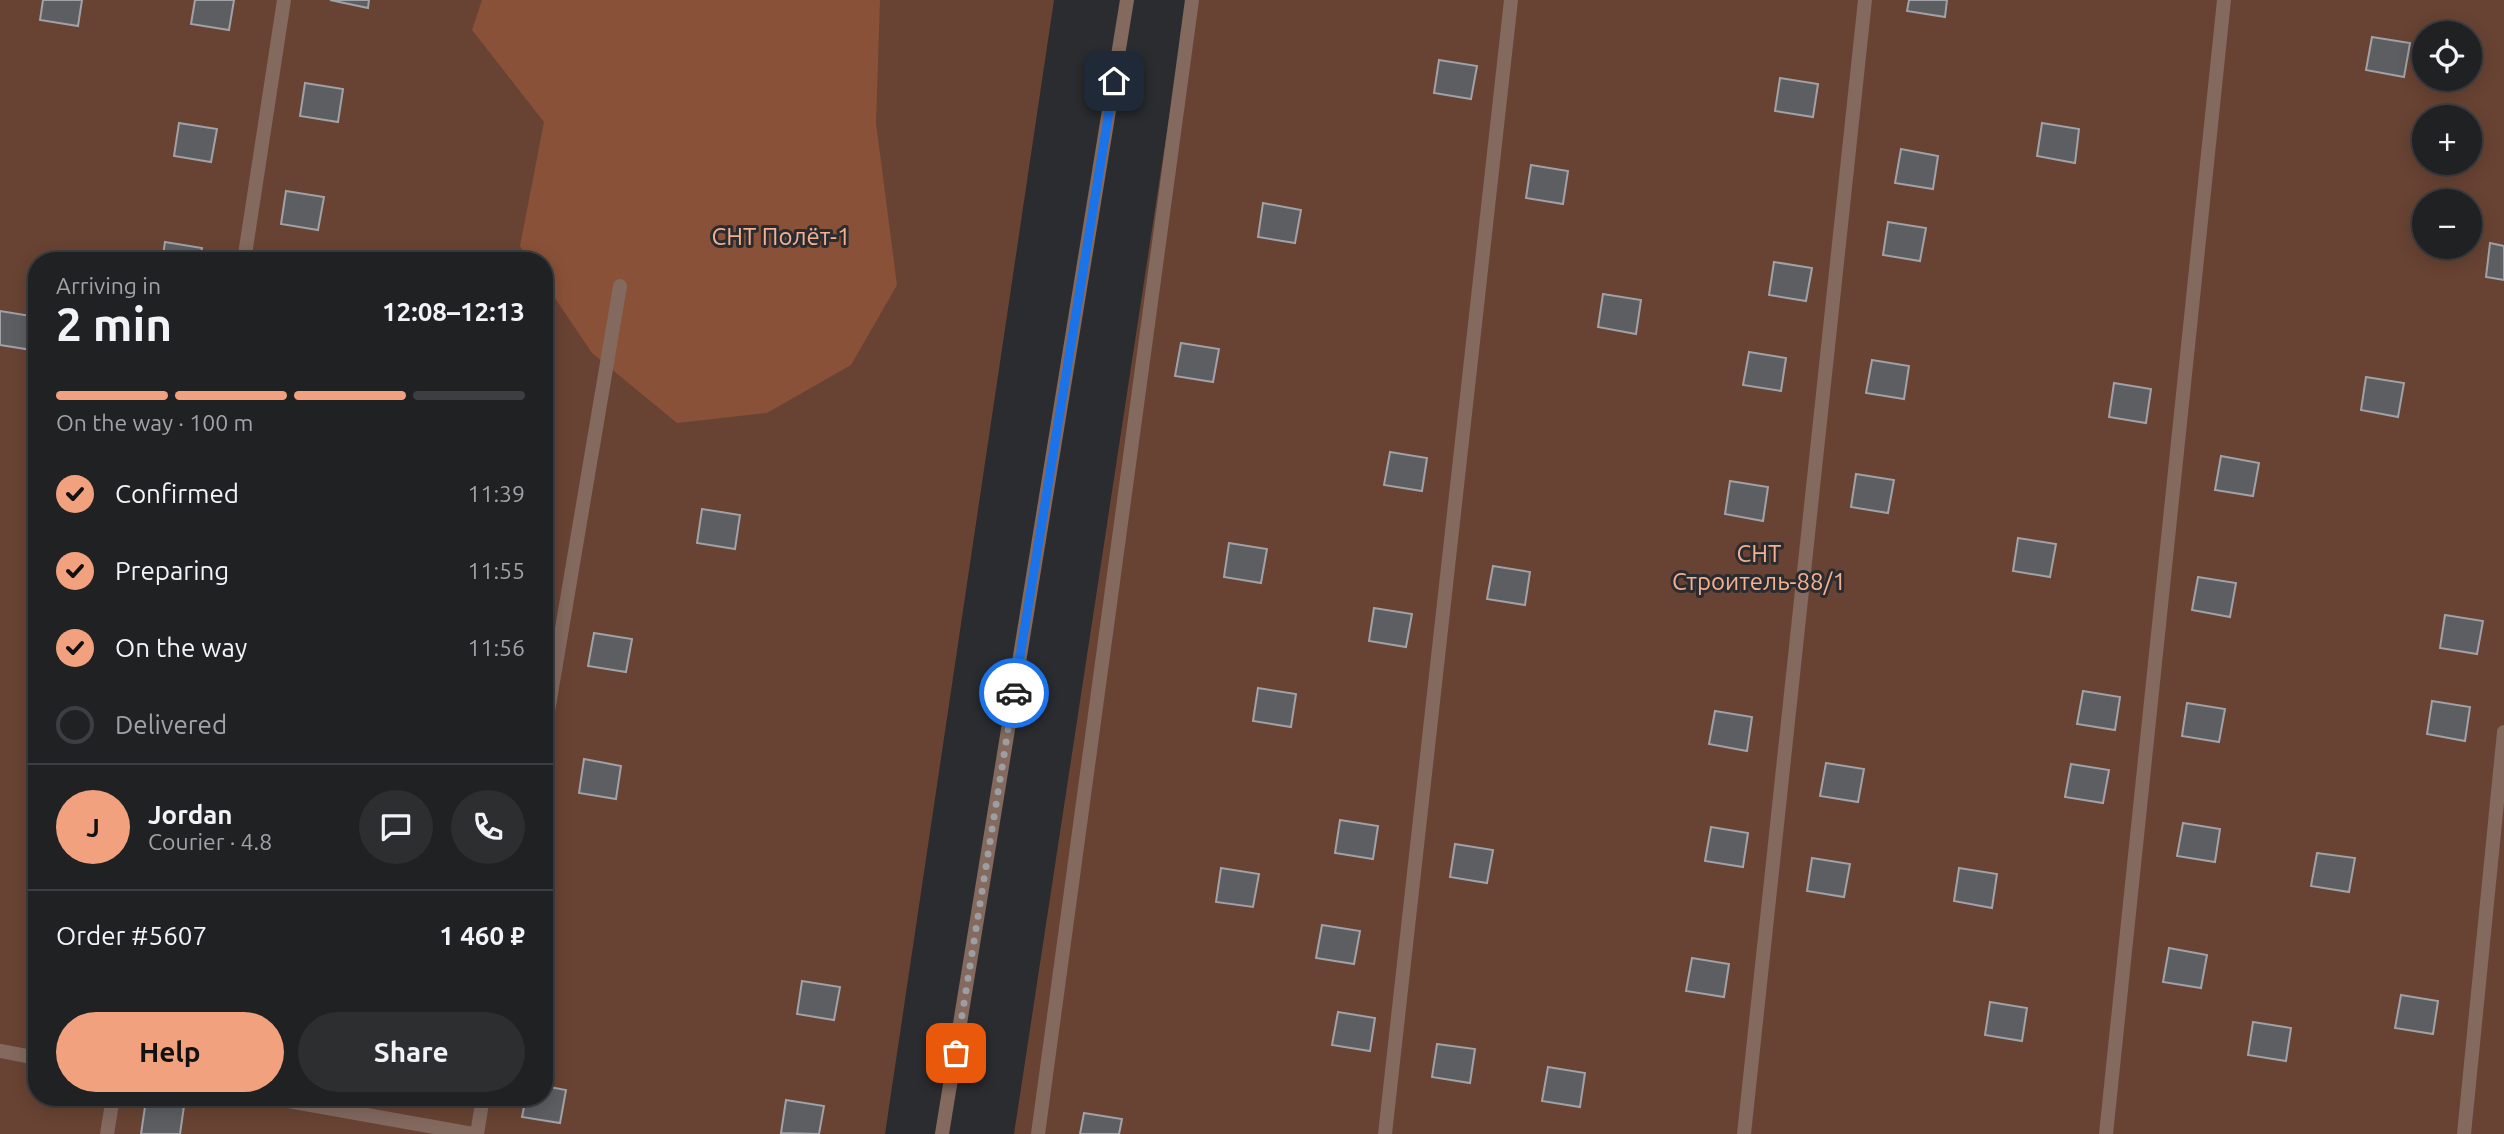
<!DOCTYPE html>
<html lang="en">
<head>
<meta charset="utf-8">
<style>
  :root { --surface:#202123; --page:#2d2e30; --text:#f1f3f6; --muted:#a2a3a6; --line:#3d3e41; --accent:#f1a17d }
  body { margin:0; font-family:Ubuntu,sans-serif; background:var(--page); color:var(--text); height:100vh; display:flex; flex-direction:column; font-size:26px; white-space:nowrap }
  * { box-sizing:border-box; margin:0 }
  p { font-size:23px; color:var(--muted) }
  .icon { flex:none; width:38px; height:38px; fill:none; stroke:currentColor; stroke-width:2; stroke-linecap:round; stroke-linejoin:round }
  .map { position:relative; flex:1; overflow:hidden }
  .details { position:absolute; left:28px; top:252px; width:525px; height:854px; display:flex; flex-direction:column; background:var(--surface); border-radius:28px; box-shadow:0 4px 18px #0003,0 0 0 2px var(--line) }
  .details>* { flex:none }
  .fabs { position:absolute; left:2412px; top:21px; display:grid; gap:14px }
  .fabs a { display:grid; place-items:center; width:70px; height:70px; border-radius:50%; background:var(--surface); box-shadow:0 4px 18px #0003,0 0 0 2px var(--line); font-size:35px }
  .pin { position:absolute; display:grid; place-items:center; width:60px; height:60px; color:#fff; margin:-30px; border-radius:14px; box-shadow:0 4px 10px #0006 }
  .courier { position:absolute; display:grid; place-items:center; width:70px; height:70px; margin:-35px; border:5px solid #1a73e8; border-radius:50%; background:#fff; color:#222; box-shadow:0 2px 9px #0007 }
  .overview em { font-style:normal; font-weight:700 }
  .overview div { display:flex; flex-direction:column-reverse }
  .overview { display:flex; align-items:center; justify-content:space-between; height:119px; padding:0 28px }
  h1 { font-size:46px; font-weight:700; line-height:52px }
  .bar { display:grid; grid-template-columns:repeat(4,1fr); gap:10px 7px; align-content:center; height:84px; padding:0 28px }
  .bar i { height:9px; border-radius:5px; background:var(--line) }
  .bar .active { background:var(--accent) }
  .bar p { grid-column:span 4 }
  .line { display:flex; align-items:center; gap:18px; padding:0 28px; border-top:2px solid var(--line) }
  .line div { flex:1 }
  .round { display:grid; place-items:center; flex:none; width:74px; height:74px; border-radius:37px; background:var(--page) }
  ol { padding:0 28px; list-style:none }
  li { display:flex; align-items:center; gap:21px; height:77px }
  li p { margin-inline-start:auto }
  li .icon { padding:7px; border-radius:50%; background:var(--accent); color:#111; stroke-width:4 }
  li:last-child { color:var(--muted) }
  li i { width:38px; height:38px; border:4px solid var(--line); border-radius:50% }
  .action { display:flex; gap:14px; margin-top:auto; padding:14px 28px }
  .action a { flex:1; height:80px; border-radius:42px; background:var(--accent); color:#111; font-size:28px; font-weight:700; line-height:80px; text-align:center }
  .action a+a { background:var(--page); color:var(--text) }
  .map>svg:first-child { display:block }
  .green { fill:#684333; fill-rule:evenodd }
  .forest { fill:#895138 }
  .building { fill:#5c5e62; stroke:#a0a2a7; stroke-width:2 }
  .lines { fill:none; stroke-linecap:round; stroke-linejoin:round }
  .service { stroke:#83695e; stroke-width:14 }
  .tertiary { stroke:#83695e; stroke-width:14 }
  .done { stroke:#9c9ea1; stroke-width:7; stroke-dasharray:0 12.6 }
  .route { stroke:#1a73e8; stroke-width:9 }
  .labels { text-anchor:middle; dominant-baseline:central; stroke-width:6; stroke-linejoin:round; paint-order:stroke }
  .park-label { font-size:24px; fill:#f4b091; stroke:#2a2c2f }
</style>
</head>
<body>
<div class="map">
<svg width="2504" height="1134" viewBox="0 0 2504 1134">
  <rect width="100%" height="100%" fill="#2a2c2f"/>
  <g class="green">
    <path d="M0,0H1054L885,1134H0ZM37,261H544V1097H37Z"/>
    <path d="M1187,0H2504V1134H1014ZM2424,33H2469V79H2424ZM2424,117H2469V163H2424ZM2424,201H2469V247H2424Z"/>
  </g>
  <path class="forest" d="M482,0H880L876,123L897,285L851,365L767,413L677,423L592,353L544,282V261H530L520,246L544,122L472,30Z"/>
  <g class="building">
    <path d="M43,0H82L78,26L40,20Z"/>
    <path d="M195,0H234L229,30L191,24Z"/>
    <path d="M330,0H369L368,8Z"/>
    <path d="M1909,0H1947L1945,17L1907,11Z"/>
    <path d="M2372,37L2410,43L2404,77L2366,70Z"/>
    <path d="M1439,60L1477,66L1471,99L1434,93Z"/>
    <path d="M1780,78L1818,84L1813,117L1775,111Z"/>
    <path d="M305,83L343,89L338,122L300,116Z"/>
    <path d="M179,123L217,129L211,162L174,156Z"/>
    <path d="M2042,123L2079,129L2075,163L2037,156Z"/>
    <path d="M1901,149L1938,156L1933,189L1895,183Z"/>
    <path d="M1531,165L1568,171L1563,204L1526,198Z"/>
    <path d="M286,191L324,197L318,230L281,224Z"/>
    <path d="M1263,203L1301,210L1295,243L1258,237Z"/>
    <path d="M1888,222L1926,228L1920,261L1883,255Z"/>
    <path d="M165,242L202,248L200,261H162Z"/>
    <path d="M2490,243L2504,246V280L2486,277Z"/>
    <path d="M1774,262L1812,268L1806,301L1769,295Z"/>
    <path d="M1603,294L1641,300L1636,334L1598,327Z"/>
    <path d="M0,311L37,317L32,350L0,345Z"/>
    <path d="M1181,343L1219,349L1213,382L1175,376Z"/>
    <path d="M1749,352L1786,358L1781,391L1743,385Z"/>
    <path d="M1872,360L1909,366L1904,399L1866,393Z"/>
    <path d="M2366,377L2404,383L2398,417L2361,410Z"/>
    <path d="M2114,383L2151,389L2146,423L2109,417Z"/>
    <path d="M1390,452L1427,458L1422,491L1384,485Z"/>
    <path d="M2221,456L2259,463L2253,496L2215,490Z"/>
    <path d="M1856,474L1894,480L1888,513L1851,507Z"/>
    <path d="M1730,481L1768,487L1763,521L1725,514Z"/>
    <path d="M702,509L740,515L735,549L697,543Z"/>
    <path d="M2018,538L2056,544L2050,577L2013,571Z"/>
    <path d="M1229,543L1267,549L1261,583L1224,577Z"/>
    <path d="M1493,566L1530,572L1525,605L1487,599Z"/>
    <path d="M2198,577L2236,583L2230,617L2192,610Z"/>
    <path d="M1374,608L1412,614L1406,647L1369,641Z"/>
    <path d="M2445,615L2483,621L2477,654L2440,648Z"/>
    <path d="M594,633L632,639L626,672L588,666Z"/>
    <path d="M1258,688L1296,694L1291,727L1253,721Z"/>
    <path d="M2083,691L2120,697L2115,730L2077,724Z"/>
    <path d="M2432,701L2470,707L2465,741L2427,734Z"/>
    <path d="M2187,703L2225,709L2219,742L2182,736Z"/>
    <path d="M1715,711L1752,717L1747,751L1709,744Z"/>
    <path d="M584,759L621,766L616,799L579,793Z"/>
    <path d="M1826,763L1864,769L1858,802L1820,796Z"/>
    <path d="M2071,764L2109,770L2103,803L2065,797Z"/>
    <path d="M1340,820L1378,826L1373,859L1335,853Z"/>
    <path d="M2183,823L2220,829L2215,862L2177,856Z"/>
    <path d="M1711,827L1748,833L1743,867L1705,861Z"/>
    <path d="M1455,844L1493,850L1487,883L1450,877Z"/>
    <path d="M2317,853L2355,858L2349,892L2311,886Z"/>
    <path d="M1812,858L1850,864L1844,897L1807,891Z"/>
    <path d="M1221,868L1259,874L1253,907L1216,902Z"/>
    <path d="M1959,868L1997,874L1992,908L1954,901Z"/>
    <path d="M1322,925L1360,931L1354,964L1316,958Z"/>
    <path d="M2169,948L2207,955L2201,988L2163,982Z"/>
    <path d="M1692,958L1729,964L1724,997L1686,991Z"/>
    <path d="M802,981L840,987L834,1020L797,1014Z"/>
    <path d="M2401,995L2438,1001L2433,1034L2395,1028Z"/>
    <path d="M1990,1002L2027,1008L2022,1041L1985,1035Z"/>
    <path d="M1338,1012L1375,1018L1370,1051L1332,1045Z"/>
    <path d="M2253,1022L2291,1028L2286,1061L2248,1055Z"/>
    <path d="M1437,1044L1475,1049L1470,1083L1432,1077Z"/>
    <path d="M1548,1067L1585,1073L1580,1107L1542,1101Z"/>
    <path d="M544,1086L566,1090L560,1123L522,1117L526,1097H544Z"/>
    <path d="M146,1100L184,1106L180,1134H141Z"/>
    <path d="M786,1100L824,1106L819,1134L781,1133Z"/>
    <path d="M1084,1113L1122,1119L1119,1134H1080Z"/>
  </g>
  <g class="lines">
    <g class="service">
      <path d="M244,261L284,0"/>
      <path d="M544,735L620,286"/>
      <path d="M0,1051L37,1058"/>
      <path d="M266,1097L473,1134"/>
      <path d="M107,1134L113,1097"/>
      <path d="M477,1134L483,1097"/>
      <path d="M1038,1134L1192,0"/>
      <path d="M1385,1134L1511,0"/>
      <path d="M1744,1134L1865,0"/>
      <path d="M2106,1134L2224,0"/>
      <path d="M2464,1134L2504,732"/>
    </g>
    <path class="tertiary" d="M942,1134L1127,0"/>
  </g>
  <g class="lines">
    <path class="done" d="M956,1053L1014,693"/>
    <path class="route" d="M1014,693L1114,81"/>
  </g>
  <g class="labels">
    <g class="park-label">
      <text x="781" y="236">СНТ Полёт-1</text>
      <text x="1759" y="553">СНТ<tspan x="1759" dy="28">Строитель-88/1</tspan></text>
    </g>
  </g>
</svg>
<div class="fabs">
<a><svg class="icon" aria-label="locate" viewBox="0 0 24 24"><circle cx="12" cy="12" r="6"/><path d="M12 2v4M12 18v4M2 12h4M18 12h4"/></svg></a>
<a>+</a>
<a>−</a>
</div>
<div class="pin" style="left:956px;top:1053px;background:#ea580c"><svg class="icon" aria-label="bag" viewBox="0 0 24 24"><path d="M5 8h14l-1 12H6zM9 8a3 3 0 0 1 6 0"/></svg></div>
<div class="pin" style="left:1114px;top:81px;background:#1f2937"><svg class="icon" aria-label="home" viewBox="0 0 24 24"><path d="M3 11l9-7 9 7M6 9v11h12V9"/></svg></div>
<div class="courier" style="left:1014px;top:693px"><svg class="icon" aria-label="car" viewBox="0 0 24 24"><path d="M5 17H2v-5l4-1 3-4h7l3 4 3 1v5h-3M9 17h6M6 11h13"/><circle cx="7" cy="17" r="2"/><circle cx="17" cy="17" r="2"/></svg></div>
<section class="details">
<div class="overview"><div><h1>2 min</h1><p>Arriving in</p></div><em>12:08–12:13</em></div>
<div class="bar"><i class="active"></i><i class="active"></i><i class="active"></i><i></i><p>On the way · 100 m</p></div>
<ol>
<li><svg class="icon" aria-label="check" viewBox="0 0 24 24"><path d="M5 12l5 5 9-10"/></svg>Confirmed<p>11:39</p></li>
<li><svg class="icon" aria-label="check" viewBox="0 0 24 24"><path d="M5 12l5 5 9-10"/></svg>Preparing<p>11:55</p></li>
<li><svg class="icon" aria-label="check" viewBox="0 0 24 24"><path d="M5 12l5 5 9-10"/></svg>On the way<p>11:56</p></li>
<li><i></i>Delivered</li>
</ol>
<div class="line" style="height:126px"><b class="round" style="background:var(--accent);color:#111">J</b><div><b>Jordan</b><p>Courier · 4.8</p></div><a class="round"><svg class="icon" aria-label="chat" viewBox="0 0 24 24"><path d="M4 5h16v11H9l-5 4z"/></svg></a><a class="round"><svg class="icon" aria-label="phone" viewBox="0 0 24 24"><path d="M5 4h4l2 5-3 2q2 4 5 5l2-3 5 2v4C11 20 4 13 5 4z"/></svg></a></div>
<div class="line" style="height:91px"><div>Order #5607</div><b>1 460 ₽</b></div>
<div class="action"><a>Help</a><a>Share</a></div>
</section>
</div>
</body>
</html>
